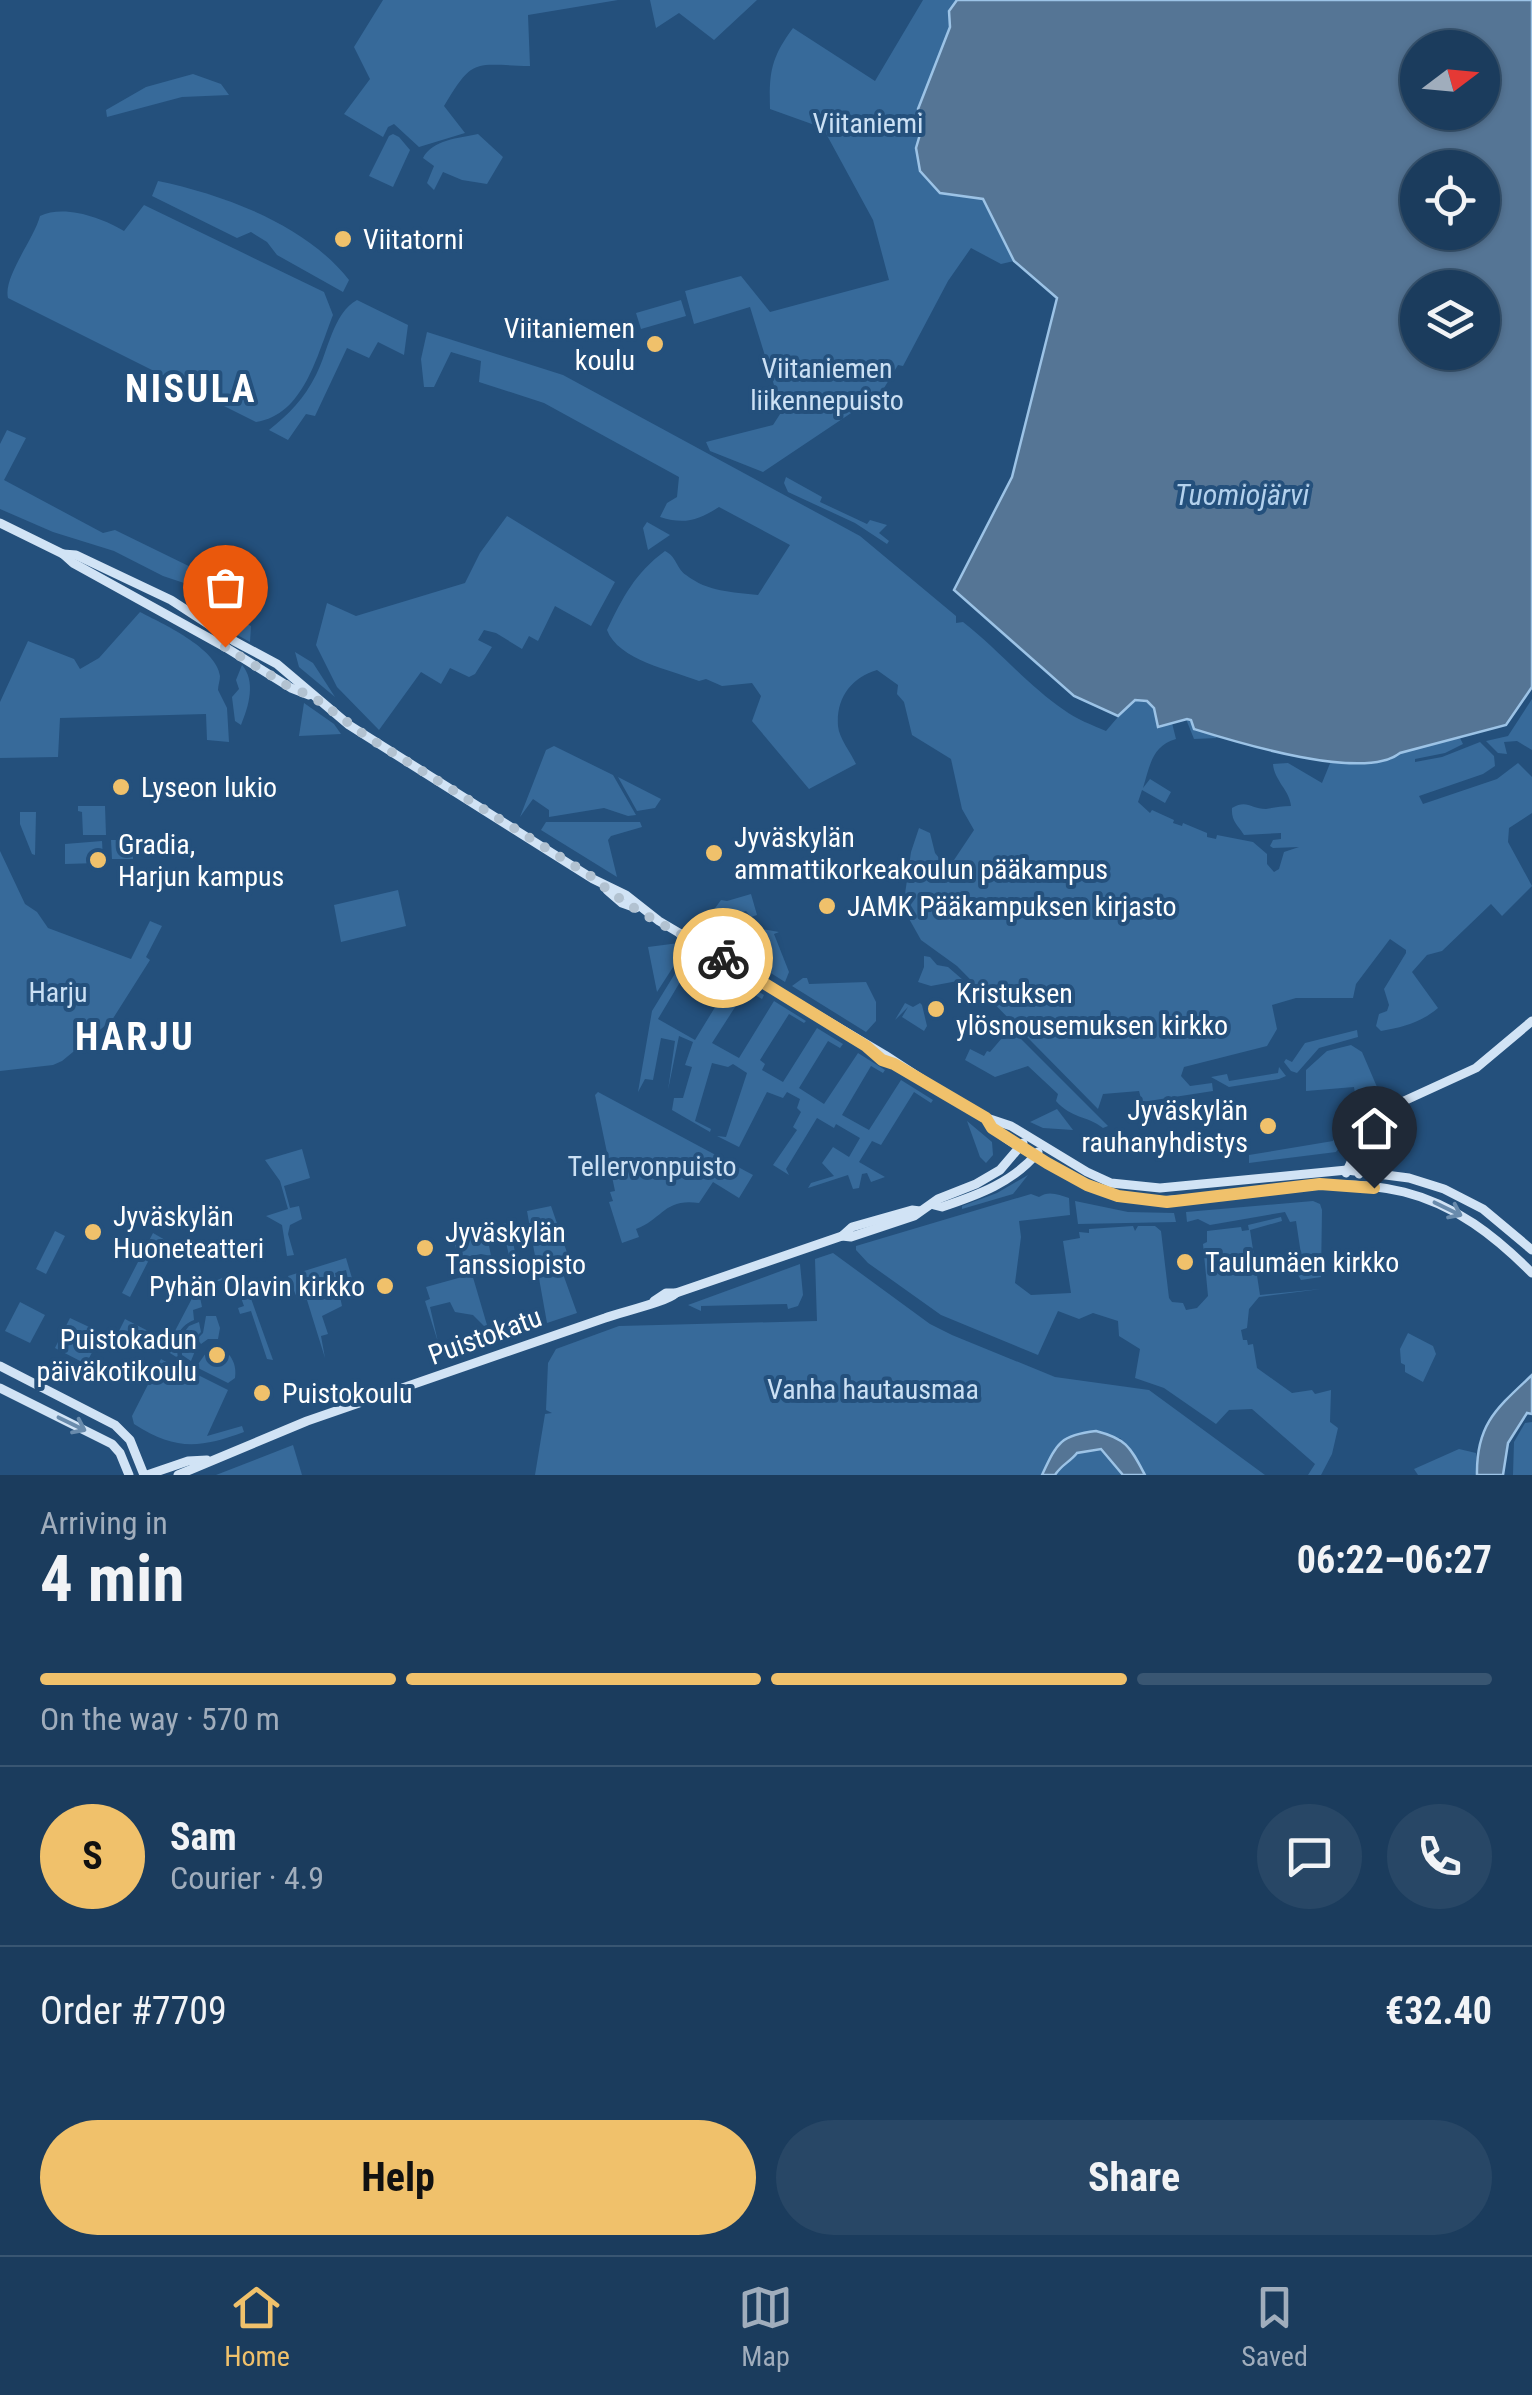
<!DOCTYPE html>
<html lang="en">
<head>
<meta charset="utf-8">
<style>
  :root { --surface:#1b3c5d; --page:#284766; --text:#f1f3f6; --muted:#a0adbc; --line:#395672; --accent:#f0c16b }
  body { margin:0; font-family:"Roboto Condensed",sans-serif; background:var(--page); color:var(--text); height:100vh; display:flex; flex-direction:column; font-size:38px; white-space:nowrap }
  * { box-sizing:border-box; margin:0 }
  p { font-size:32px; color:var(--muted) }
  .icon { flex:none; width:55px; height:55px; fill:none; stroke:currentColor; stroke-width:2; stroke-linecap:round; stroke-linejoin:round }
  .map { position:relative; height:1475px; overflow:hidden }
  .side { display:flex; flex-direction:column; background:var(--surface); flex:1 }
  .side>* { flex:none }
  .needle { width:65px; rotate:74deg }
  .fabs { position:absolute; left:1400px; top:30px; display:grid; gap:20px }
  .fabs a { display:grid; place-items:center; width:100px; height:100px; border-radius:50%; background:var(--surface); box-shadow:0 2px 8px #0004,0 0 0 2px var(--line); font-size:50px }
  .pin { position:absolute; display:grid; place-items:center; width:85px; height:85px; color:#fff; margin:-102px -42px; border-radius:50% 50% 50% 0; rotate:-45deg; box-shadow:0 0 10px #0007 }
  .pin .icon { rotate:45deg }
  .courier { position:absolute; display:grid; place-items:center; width:100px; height:100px; margin:-50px; border:8px solid #f0c16b; border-radius:50%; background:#fff; color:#222; box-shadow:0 2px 12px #0007 }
  .overview em { font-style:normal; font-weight:700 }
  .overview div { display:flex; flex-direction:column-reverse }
  .overview { display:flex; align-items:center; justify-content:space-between; height:170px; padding:0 40px }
  h1 { font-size:65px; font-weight:700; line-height:75px }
  .bar { display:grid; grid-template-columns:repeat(4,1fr); gap:15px 10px; align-content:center; height:120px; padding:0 40px }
  .bar i { height:12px; border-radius:8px; background:var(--line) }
  .bar .current { background:var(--accent) }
  .bar p { grid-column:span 4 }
  .line { display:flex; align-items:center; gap:25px; padding:0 40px; border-top:2px solid var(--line) }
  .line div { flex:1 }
  .round { display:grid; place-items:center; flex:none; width:105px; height:105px; border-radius:52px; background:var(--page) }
  .cta { display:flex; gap:20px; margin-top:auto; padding:20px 40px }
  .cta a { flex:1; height:115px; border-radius:60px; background:var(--accent); color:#111; font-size:40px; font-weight:700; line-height:115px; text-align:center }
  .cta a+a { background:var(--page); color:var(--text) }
  .tab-bar { display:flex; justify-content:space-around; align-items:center; height:140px; border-top:2px solid var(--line); background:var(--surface); font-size:28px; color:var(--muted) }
  .tab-bar a { display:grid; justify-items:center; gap:5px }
  .tab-bar .current { color:var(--accent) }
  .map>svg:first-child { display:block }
  .green { fill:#376a9a }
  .water { fill:#557595; stroke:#9cc3e6; stroke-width:2.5; fill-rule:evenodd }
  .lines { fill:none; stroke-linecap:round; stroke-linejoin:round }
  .secondary { stroke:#d1e3f5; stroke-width:9 }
  .oneway { stroke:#698bac }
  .done { stroke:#b2c2d1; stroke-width:10; stroke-dasharray:0 18 }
  .route { stroke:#f0c16b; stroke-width:12 }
  .poi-dot { fill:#f0c16b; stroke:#24507c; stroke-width:4 }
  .labels { text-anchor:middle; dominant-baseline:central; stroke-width:8; stroke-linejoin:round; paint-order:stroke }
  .park-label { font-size:28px; fill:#cbe0f4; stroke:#24507c }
  .poi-label { font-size:28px; fill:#fff; stroke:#24507c; text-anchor:start }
  .street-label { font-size:28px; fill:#fff; stroke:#24507c }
  .water-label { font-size:30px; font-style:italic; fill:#b3d1ed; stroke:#24507c }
  .district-label { font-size:38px; font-weight:bold; letter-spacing:2.5px; fill:#fff; stroke:#24507c }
</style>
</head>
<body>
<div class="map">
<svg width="1532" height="1475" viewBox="0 0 1532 1475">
  <rect width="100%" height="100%" fill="#24507c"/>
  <g class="green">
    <path d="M383,0H618L528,15L530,66C474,65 474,56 444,106L465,133L419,147L394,124L388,127L383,137L344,114L370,79L354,47Z"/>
    <path d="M650,0H757L714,40L679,13L656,28Z"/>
    <path d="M923,0H957L949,11L950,27L918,109L921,131L916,148L920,171L940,193L983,198L1014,261L1001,264L971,248L948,281L903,366L898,365L881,393L763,472L710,451L706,442L773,425L782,411L750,307L694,324L685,291L741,276L770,312L889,280L873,220L823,128L770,109C769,72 771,58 793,28L875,81Z"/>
    <path d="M193,74L221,84L229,95L182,97L107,117L106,110L146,87Z"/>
    <path d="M393,134L399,137L410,150L393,187L369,176L389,136Z"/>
    <path d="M478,134L503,157L487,184L462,180L443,172L434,190L427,183L434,166L423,158C432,140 459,138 478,134Z"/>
    <path d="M158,181C225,195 306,225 349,280L343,292L277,255L267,242L251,232L237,238L152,196Z"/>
    <path d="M144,205L324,292L333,315C317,355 304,415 256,422L8,298C3,277 34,239 40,216C64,204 103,218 124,231Z"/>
    <path d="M357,300L408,325L404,355L378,342L369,358L347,348L315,416L306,414L288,440L269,430C289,414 304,399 316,375C328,352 333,313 357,300Z"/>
    <path d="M681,300L686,316L641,329L636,313Z"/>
    <path d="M427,332L563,375L860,536L956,616V623L963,622C998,649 1027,685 1064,710C1076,719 1092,725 1106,731L1123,711L1134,658L1217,738L1194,739L1186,719L1172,723L1176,739C1152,746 1150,765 1143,788L1150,779L1171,792L1165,803L1142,790L1138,802L1150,813L1152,810L1174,820L1173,823L1182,826L1183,823L1207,833V837L1216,839L1217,835L1253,842L1267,854V864L1274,872L1279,869L1284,852L1299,847L1273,848L1270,846L1273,840L1281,839V833L1244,835C1238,825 1231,821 1232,808C1247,799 1251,809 1266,809C1273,808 1281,806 1291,806C1290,791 1274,780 1273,764L1288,763L1322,783L1331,761L1390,760L1400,753L1460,738L1463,744L1445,753L1415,759V762L1442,757L1480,742L1494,756L1495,766L1483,774L1419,796L1423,804L1497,779L1518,763L1532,777V813L1509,828L1508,842L1532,886L1502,916L1491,904L1442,951L1427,955L1412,972L1438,1008C1420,1023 1403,1027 1381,1031L1376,1026L1379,1014L1387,1011L1389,1005L1384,989L1406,953V950L1390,939L1356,984L1353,998H1296L1272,1005L1277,1029L1267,1046L1184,1067L1181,1076L1190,1086L1212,1083L1213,1091L1142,1102L1139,1091L1103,1094L1098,1109L957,966L921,940L903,908L911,852L919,828L930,833L935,853L948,869L974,830L962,809L951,759L912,735L904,702L897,694L898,685L877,670C851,678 836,698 838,726C839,738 851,753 856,764L809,789L752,721L761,696L752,683L722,686L706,679L699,681C671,670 618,660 607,630C623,597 635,573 665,551C677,557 676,568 686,575C708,592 732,592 758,595L790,545L719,507C698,520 685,525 660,517L667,503L677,497L679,477L544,403L479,382L481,361L451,352L434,387H424L421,359Z"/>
    <path d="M7,430L26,438L4,480L103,533L115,530L203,573L196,587L163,576L114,551L53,532L0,509V444Z"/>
    <path d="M786,477L822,497L820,502L867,524L870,520L887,525L879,533L889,541L887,544L855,523L788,492L784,483Z"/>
    <path d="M507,516L615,582L591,626L555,606L538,641L529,636L522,649L496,633L484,630L478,640L492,647L475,674L469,677L450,668L441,684L421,672L379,730L337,687L316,645L327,603L356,616L465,583L480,553Z"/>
    <path d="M647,522L670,535L648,550L643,528Z"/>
    <path d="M218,610L251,626L250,642L205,617L204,612Z"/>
    <path d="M140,612C161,623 217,648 220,676C220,681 218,685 218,690L227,708L229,742L207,740L206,714L60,718L58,757L0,758V702L28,641L74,659L80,669L99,658Z"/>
    <path d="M295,652L313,663L335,697L299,667Z"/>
    <path d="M242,665C256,681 249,706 241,725L235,721L232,697L239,689L236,680Z"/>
    <path d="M1532,699V750L1517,741L1504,742L1507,754L1498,753L1486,741L1508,736Z"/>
    <path d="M304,703L334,724L341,734L299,736Z"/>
    <path d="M554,746L613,775L636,815L628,816L604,808L549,817V810L533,799L520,817L546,750Z"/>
    <path d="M618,777L661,799L655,808L637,811Z"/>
    <path d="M105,806L106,835H83L82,812L78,811V806Z"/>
    <path d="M20,812H36L35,855L32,854L20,824Z"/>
    <path d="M546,822H640L642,827L611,836L608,840L617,877L541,830Z"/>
    <path d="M111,840H132L133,859H112Z"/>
    <path d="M102,841L103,859L98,863L65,864V844Z"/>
    <path d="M0,851L25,904L37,912L48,928L131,959L150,921L162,926L146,957L150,960L112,1020L62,1061L53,1065L0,1071Z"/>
    <path d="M398,890L406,926L341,942L334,905Z"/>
    <path d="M751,894L757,915L751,917L746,911L730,915L712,930L704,928L702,926L721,900L727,901Z"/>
    <path d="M762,929L779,932L774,934L789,972L785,982L715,938L720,936L729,940Z"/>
    <path d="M679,943L686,947L657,992L648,947Z"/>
    <path d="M690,949L697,954L685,967L686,972L658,1019L695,1040L734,976L764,995L762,999L746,990L712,1043L739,1058L774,1001L806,1021L804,1023L789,1014L760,1060L765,1064L762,1070L783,1082L817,1028L843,1044L840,1048L828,1041L799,1088L824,1104L858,1053L885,1070L883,1073L871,1066L842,1115L869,1130L901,1080L933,1100L931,1103L914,1092L881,1145L872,1141L859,1162L885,1177L871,1182L867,1173L862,1174L859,1188L853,1189L848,1175L808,1188L811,1183L834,1176L822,1163L833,1147L849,1157L860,1138L836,1124L834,1128L817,1118L786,1169L789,1175L773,1165L797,1130L793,1127L801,1112L797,1108L800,1099L787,1092L783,1098L767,1092L739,1147L717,1136L726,1137L747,1073L733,1064L728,1067L712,1063L695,1121L711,1129L710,1132L672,1110L674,1098H683L692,1067L685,1065L693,1042L679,1036L668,1090L675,1041L661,1038L653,1080L645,1079L638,1092L652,1011Z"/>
    <path d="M924,956L930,957L937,965L948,967L963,980L931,986L918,982L924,967Z"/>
    <path d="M803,978H807L809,984L866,982L876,1002V1021L866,1032L792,986Z"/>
    <path d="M905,1003L913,1007L920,1003L922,1005L927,1026L924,1031L902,1017L908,1007L895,1020Z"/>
    <path d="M1008,1026L1108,1126L1103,1128C1086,1115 1072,1119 1056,1101L1058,1094L1028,1066L995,1077L965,1060L970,1049L984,1056L987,1051L990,1052L1002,1038L999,1027Z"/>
    <path d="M1357,1030L1358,1037L1319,1048L1297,1073L1291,1071L1284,1062L1286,1059L1292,1062L1305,1043Z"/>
    <path d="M1351,1045L1362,1052L1380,1094L1365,1109L1336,1152L1249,1163V1155L1333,1141L1356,1099L1354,1087L1306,1091V1070L1327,1051Z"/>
    <path d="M1279,1067L1286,1076L1279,1079L1229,1087L1211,1077L1227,1074L1229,1081L1278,1073Z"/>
    <path d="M598,1092L753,1175L739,1198L713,1182L699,1203C664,1198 663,1219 636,1229L639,1237L622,1243L609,1202L613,1201L610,1192L615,1191L595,1095Z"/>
    <path d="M1057,1109L1073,1130L1043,1128L1030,1122Z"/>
    <path d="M967,1121L992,1142L993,1155L986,1163L980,1157Z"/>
    <path d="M302,1149L310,1178L284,1186L290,1208L299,1206L302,1219L290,1225L288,1234L294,1255L287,1256L282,1225L266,1216L288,1209L280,1181L265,1160Z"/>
    <path d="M1028,1175L1013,1194L962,1209V1206L997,1193Z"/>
    <path d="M1031,1194L1039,1197C1049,1190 1059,1195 1069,1198L1070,1215L1019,1221L1021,1237L1015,1283L1031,1295L1071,1293L1063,1241L1080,1238L1079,1232L1089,1233V1229L1133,1226L1135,1231L1138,1226H1155L1161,1231L1169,1298L1172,1302L1183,1303L1186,1310L1197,1308L1208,1296L1203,1244L1207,1242V1231L1241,1227L1242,1231L1249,1230L1248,1225L1281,1217L1282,1221L1250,1230L1260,1295L1321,1289L1259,1297L1249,1309L1247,1328L1241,1330L1243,1340H1247L1248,1345L1253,1344L1257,1368L1292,1393L1312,1390L1315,1394L1331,1390L1330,1422L1338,1428L1332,1454L1321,1475H1308L1315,1464L1252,1409L1229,1410L1216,1424L1164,1388L1135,1378L1140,1349L1119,1336L1118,1321L1093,1313L1079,1319L1058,1311L1038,1355L941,1315L868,1263L856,1250V1246Z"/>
    <path d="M1075,1201L1128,1212L1174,1213L1176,1222L1078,1224Z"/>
    <path d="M1313,1201L1320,1204L1322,1210L1321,1277L1301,1280L1298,1275L1304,1274L1296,1221L1290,1222L1285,1212L1210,1225L1198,1219L1187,1222L1186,1212Z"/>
    <path d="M551,1206L573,1270L563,1274L577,1313L547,1323L527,1211Z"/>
    <path d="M505,1223L510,1227L518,1267L512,1268L502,1226L486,1230L491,1256L481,1254L467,1257L487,1325L484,1326L473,1315L455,1312L450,1302L430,1307L438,1342L425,1301L430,1299L426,1287L462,1277L453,1235Z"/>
    <path d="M55,1231L65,1236L46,1274L36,1269Z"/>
    <path d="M153,1233L193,1256L191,1259L158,1242L130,1297L122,1293Z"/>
    <path d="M833,1253L930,1324L952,1335L1055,1377L1149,1390L1265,1475H1145L1132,1450L1120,1438L1055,1448L1042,1475H535L545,1414L552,1413L546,1410L548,1363L556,1349L619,1326L817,1321L815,1259Z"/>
    <path d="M346,1258L352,1278L348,1279L346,1270L335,1273L342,1306L322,1316L328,1334L321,1336L325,1358L307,1300L297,1298L288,1276Z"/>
    <path d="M800,1264L803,1295L798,1306L788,1309L787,1304L701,1306V1311L688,1305Z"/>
    <path d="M233,1273L244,1279L273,1360L267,1359L251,1311L240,1314L238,1308L244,1306L233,1276L202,1287Z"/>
    <path d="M198,1287L202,1307L193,1310L194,1320C175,1328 176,1341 178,1358L165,1350Z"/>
    <path d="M20,1302L45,1315L30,1343L5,1331Z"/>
    <path d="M206,1316H216L220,1328L218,1339H208L201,1344L197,1339L203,1333Z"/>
    <path d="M70,1318L102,1333L86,1364L55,1348Z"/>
    <path d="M125,1319L152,1333L149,1339L134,1331L121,1352L111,1347Z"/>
    <path d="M199,1322L201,1332L195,1338V1351L191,1361L182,1355L181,1336L189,1326Z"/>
    <path d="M1408,1333L1433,1346L1436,1354L1423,1382L1405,1372V1365L1401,1363L1400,1349Z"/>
    <path d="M219,1349C232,1352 237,1366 235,1378L228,1383L196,1367L206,1353L221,1356Z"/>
    <path d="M161,1359L170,1364L172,1362L228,1390L207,1436L242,1426L244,1432C200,1448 176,1451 134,1424L132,1416Z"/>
    <path d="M1532,1422V1475H1513L1514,1442L1525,1423Z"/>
    <path d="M293,1445L302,1475H216Z"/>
    <path d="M1102,1449L1123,1475H1055C1061,1465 1070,1462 1077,1453Z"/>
    <path d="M1459,1449L1476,1453L1477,1475H1418L1414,1469Z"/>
  </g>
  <g class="water">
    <path d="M957,0H1532V687L1506,725L1400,753C1364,782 1236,742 1194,729L1191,720L1187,719L1158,727L1154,708L1147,701L1135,700L1118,716L1074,696L954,590L1012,477L1057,298L1014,261L983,199L940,193L920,171L916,148L921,131L918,109L950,27L949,11ZM1418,48H1482V112H1418ZM1418,168H1482V232H1418ZM1418,288H1482V352H1418Z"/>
    <path d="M1532,1375V1414L1527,1413L1508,1443L1503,1475H1477C1476,1424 1497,1408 1532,1375Z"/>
    <path d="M1096,1431C1127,1439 1130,1447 1145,1475H1123L1101,1449L1077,1453C1070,1462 1061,1465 1055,1475H1042C1057,1443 1060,1435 1096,1431Z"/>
  </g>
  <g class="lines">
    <g class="secondary">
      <path d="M0,523L63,554L73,563L225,647L291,688L309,695"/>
      <path d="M63,554L76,555L171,600L234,641L277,664L349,725L593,879L626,895L659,921L885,1055L951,1098L987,1118L1011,1126L1087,1172L1111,1183L1160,1188L1347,1170L1409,1178L1444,1189L1483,1209L1532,1250"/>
      <path d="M607,890L622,903L636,908"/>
      <path d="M987,1118C996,1136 1022,1148 1040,1159C1064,1173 1089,1188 1116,1195C1149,1204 1181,1200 1214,1196C1277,1189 1342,1177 1404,1192C1456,1205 1495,1236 1532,1273"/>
      <path d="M1346,1173L1362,1138L1393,1106L1476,1068L1532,1021"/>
      <path d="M1359,1174L1370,1133"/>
      <path d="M934,1205L942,1207C978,1195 1014,1182 1038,1152"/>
      <path d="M842,1236L852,1227L912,1210L920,1211"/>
      <path d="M654,1301L666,1293H676L842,1236L851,1237L914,1216L938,1199L976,1184L1000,1170L1023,1143"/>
      <path d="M0,1366L115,1425L130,1440L144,1475"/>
      <path d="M0,1388L112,1444L120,1453L129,1475"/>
      <path d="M147,1475L188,1461L207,1460"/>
      <path d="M178,1475L307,1421L605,1318C621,1312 667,1302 676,1293"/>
    </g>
  </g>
  <defs><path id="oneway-shaft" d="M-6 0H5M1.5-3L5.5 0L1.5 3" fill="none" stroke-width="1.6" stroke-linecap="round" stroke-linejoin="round" transform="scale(2.5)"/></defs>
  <g class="oneway">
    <use href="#oneway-shaft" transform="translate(1448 1209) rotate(26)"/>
    <use href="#oneway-shaft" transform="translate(72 1424) rotate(26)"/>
  </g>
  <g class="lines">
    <path class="done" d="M225,647L291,688L312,696L366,736L594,878C631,912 680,932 723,958"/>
    <path class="route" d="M723,958L866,1046L882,1060L894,1064L986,1118L992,1128L1047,1163L1087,1185L1118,1196L1167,1202L1320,1184L1374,1188"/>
  </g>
  <g class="poi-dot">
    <circle cx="343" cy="239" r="10"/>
    <circle cx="655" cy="344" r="10"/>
    <circle cx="121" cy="787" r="10"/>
    <circle cx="714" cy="853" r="10"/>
    <circle cx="98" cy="860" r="10"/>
    <circle cx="827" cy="906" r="10"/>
    <circle cx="936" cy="1009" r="10"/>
    <circle cx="1268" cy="1126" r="10"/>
    <circle cx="93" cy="1232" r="10"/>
    <circle cx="425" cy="1248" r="10"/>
    <circle cx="1185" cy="1262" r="10"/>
    <circle cx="385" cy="1286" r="10"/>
    <circle cx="217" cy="1355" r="10"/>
    <circle cx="262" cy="1393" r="10"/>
  </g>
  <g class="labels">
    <g class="park-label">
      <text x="868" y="123">Viitaniemi</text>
      <text x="827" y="368">Viitaniemen<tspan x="827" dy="32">liikennepuisto</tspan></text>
      <text x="58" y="992">Harju</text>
      <text x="652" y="1166">Tellervonpuisto</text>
      <text x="873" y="1389">Vanha hautausmaa</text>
    </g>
    <g class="poi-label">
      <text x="363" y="239">Viitatorni</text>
      <text x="635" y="328" text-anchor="end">Viitaniemen<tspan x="635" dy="32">koulu</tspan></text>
      <text x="141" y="787">Lyseon lukio</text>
      <text x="734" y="837">Jyväskylän<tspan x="734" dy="32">ammattikorkeakoulun pääkampus</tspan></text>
      <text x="118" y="844">Gradia,<tspan x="118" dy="32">Harjun kampus</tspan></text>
      <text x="847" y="906">JAMK Pääkampuksen kirjasto</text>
      <text x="956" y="993">Kristuksen<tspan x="956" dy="32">ylösnousemuksen kirkko</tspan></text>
      <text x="1248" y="1110" text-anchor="end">Jyväskylän<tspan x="1248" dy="32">rauhanyhdistys</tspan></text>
      <text x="113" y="1216">Jyväskylän<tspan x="113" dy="32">Huoneteatteri</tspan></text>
      <text x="445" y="1232">Jyväskylän<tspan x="445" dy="32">Tanssiopisto</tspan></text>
      <text x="1205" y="1262">Taulumäen kirkko</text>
      <text x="365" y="1286" text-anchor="end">Pyhän Olavin kirkko</text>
      <text x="197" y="1339" text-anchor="end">Puistokadun<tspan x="197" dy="32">päiväkotikoulu</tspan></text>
      <text x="282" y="1393">Puistokoulu</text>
    </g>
    <g class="street-label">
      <text transform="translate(485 1336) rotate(-20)">Puistokatu</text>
    </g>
    <g class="water-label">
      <text x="1242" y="494">Tuomiojärvi</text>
    </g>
    <g class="district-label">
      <text x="191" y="389">NISULA</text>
      <text x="135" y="1037">HARJU</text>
    </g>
  </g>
</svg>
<div class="fabs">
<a><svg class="needle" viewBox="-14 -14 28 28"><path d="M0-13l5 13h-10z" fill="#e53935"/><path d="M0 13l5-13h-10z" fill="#a0adbc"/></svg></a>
<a><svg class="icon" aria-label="locate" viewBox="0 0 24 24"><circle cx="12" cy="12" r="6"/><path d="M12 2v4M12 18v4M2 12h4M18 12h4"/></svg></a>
<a><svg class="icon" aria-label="layers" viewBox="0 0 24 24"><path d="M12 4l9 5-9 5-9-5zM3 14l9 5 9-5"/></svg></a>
</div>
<div class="pin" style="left:225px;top:647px;background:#ea580c"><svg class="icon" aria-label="bag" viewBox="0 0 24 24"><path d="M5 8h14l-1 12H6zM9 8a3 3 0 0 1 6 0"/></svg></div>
<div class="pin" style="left:1374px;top:1188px;background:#1f2937"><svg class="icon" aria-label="home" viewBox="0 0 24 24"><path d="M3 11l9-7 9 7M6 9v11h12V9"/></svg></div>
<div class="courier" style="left:723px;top:958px"><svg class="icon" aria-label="bike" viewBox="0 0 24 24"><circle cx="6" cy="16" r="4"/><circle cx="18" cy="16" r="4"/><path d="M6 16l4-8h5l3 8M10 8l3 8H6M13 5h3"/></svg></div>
</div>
<section class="side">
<div class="overview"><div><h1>4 min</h1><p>Arriving in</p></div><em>06:22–06:27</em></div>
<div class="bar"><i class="current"></i><i class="current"></i><i class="current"></i><i></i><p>On the way · 570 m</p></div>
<div class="line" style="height:180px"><b class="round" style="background:var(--accent);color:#111">S</b><div><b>Sam</b><p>Courier · 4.9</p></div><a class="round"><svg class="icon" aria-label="chat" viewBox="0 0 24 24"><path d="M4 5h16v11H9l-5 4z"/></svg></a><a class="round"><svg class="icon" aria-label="phone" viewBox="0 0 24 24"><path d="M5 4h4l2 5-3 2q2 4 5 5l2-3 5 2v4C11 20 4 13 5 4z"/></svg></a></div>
<div class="line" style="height:130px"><div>Order #7709</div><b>€32.40</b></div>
<div class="cta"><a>Help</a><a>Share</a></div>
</section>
<nav class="tab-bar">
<a class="current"><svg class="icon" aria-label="home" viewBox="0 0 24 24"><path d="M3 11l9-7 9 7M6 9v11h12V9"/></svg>Home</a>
<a><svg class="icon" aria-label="map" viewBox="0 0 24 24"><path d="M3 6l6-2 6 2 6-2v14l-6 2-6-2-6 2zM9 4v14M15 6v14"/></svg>Map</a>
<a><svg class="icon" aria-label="saved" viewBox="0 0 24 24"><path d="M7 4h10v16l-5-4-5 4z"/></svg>Saved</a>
</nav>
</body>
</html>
